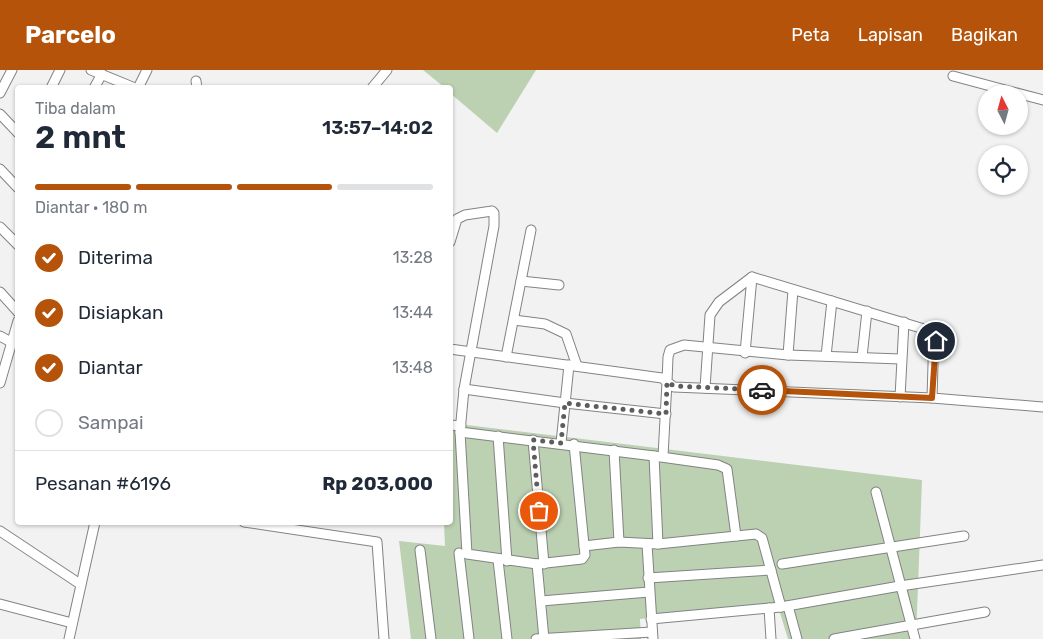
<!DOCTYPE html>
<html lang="id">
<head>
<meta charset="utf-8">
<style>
  :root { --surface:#fff; --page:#f2f2f3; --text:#1f2937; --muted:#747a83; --line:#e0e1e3; --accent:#b45309 }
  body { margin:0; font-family:Rubik,sans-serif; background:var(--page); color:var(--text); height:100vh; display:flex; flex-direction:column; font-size:19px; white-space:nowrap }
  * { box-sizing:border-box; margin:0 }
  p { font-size:16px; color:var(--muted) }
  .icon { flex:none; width:28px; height:28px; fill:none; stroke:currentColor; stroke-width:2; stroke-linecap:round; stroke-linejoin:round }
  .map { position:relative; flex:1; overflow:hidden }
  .side { position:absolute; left:15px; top:15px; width:438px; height:440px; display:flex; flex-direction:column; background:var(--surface); border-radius:5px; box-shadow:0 1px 4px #0004 }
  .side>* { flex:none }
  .needle { width:32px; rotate:354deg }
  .tools { position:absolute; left:978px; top:15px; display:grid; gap:10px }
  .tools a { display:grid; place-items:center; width:50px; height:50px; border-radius:50%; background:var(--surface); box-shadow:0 1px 4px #0004; font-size:25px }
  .pin { position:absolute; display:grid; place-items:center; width:42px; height:42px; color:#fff; margin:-21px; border:2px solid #fff; border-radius:50%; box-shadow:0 1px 5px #0007 }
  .courier { position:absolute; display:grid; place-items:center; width:50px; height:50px; margin:-25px; border:4px solid #b45309; border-radius:50%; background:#fff; color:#222; box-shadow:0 1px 6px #0007 }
  .overview em { font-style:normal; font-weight:600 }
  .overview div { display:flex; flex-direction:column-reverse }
  .overview { display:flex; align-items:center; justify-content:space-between; height:85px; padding:0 20px }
  h1 { font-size:32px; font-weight:600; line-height:38px }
  .bar { display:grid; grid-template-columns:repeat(4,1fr); gap:8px 5px; align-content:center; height:60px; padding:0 20px }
  .bar i { height:6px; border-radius:4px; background:var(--line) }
  .bar .on { background:var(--accent) }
  .bar p { grid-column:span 4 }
  .line { display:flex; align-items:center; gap:12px; padding:0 20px; border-top:1px solid var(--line) }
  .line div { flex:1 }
  ol { padding:0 20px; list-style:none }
  li { display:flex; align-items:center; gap:15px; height:55px }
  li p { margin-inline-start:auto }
  li .icon { padding:5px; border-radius:50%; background:var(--accent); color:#fff; stroke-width:4 }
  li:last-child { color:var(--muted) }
  li i { width:28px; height:28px; border:2px solid var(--line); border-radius:50% }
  header { display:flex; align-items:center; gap:30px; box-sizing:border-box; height:70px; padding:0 25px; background:var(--accent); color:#fff }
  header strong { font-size:24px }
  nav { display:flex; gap:28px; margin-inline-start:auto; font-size:18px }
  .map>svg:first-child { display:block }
  .green { fill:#bcd0b2 }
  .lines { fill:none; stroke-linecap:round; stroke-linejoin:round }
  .minor-casing { stroke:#828384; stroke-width:11 }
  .minor { stroke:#fff; stroke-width:9 }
  .done { stroke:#5d5d5e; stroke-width:5; stroke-dasharray:0 9 }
  .route { stroke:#b45309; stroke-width:6 }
</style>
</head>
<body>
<header>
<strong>Parcelo</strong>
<nav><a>Peta</a><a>Lapisan</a><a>Bagikan</a></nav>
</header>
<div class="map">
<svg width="1043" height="569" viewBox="0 0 1043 569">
  <rect width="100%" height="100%" fill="#f2f2f3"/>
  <g class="green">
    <path d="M423,0H536L497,63L450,23V18L444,17Z"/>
    <path d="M450,353L922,410L916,569H788L777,533L640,549L641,569H411L399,471L445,476L444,453L450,452Z"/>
  </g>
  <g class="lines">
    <g class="minor-casing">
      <g id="minor">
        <path d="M91,0L135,18"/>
        <path d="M953,6L1043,30"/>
        <path d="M196,11L197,18"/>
        <path d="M51,18L60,0"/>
        <path d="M94,18L102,4"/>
        <path d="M138,18L147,0"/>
        <path d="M372,18L387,0"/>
        <path d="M0,23L12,0"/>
        <path d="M0,44L18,63"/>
        <path d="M0,99L18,118"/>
        <path d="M0,157L18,175"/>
        <path d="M450,172L457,149L465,145L492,141L494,143V156L464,319L460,362L654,386"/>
        <path d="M521,211L559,215"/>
        <path d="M0,222L18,242"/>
        <path d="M514,250L545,254L566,264L577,296"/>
        <path d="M0,266L11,272"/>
        <path d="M450,279L662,308L667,312L663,386"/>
        <path d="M745,283L752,207"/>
        <path d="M788,285L793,220"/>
        <path d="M826,286L832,231"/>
        <path d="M506,287L531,160"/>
        <path d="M862,287L867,241"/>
        <path d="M901,289L788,285L684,275L670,280L668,287L667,312L674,317L932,328L1043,337"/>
        <path d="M0,313L18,251"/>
        <path d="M705,318L710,245L719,232L752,207L934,262L932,328"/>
        <path d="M464,319L565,333L666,344"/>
        <path d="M900,327L904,252"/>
        <path d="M450,355L461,356"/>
        <path d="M460,362L467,484L537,494L582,489L585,485L574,374"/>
        <path d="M498,366L507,491"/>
        <path d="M533,370L544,494"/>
        <path d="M561,373L569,295"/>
        <path d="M614,380L619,472"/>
        <path d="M876,422L915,569"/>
        <path d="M244,452L377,472L384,569"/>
        <path d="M0,461L80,514"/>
        <path d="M647,474L653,569"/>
        <path d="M658,474L654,386L718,395L727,399L736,466"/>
        <path d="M584,476L619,472L658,474L756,464L762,468L781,537"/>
        <path d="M420,480L431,569"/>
        <path d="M459,483L469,569"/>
        <path d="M498,490L507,569"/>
        <path d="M537,494L544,569"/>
        <path d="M782,494L964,466"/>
        <path d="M648,508L771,500"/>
        <path d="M541,531L649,522"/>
        <path d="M0,534L72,553"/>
        <path d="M788,536L797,569"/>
        <path d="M769,538L771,569"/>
        <path d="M651,549L781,537L900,516L1043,495"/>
        <path d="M69,569L95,452"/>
        <path d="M536,569L652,562"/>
        <path d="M834,569L985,542"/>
      </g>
    </g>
    <use href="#minor" class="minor"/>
  </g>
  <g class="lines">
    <path class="done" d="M539,441L533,370L561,373L565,333L666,344L667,312L674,316L762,320"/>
    <path class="route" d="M762,320L932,328L936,271"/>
  </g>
</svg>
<div class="tools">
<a><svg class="needle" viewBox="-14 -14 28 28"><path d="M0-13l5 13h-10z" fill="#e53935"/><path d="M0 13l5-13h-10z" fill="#747a83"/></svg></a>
<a><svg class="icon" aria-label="locate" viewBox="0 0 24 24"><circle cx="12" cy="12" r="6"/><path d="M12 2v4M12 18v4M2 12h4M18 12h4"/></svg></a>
</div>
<div class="pin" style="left:539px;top:441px;background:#ea580c"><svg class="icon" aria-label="bag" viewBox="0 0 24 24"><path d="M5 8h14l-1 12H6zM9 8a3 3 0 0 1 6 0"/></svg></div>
<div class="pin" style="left:936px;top:271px;background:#1f2937"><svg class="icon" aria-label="home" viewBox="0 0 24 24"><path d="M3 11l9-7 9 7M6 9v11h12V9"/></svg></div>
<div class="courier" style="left:762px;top:320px"><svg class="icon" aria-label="car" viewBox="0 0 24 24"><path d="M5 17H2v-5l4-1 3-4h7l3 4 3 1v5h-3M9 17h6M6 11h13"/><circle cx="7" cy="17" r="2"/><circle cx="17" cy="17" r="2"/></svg></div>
<section class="side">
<div class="overview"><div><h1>2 mnt</h1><p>Tiba dalam</p></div><em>13:57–14:02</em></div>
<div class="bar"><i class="on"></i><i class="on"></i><i class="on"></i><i></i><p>Diantar · 180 m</p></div>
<ol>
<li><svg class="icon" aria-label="check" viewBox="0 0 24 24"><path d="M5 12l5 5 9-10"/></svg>Diterima<p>13:28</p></li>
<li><svg class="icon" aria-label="check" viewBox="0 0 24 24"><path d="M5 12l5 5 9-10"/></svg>Disiapkan<p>13:44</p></li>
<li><svg class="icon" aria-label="check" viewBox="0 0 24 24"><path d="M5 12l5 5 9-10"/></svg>Diantar<p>13:48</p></li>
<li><i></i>Sampai</li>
</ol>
<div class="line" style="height:65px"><div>Pesanan #6196</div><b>Rp 203,000</b></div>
</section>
</div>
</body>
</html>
